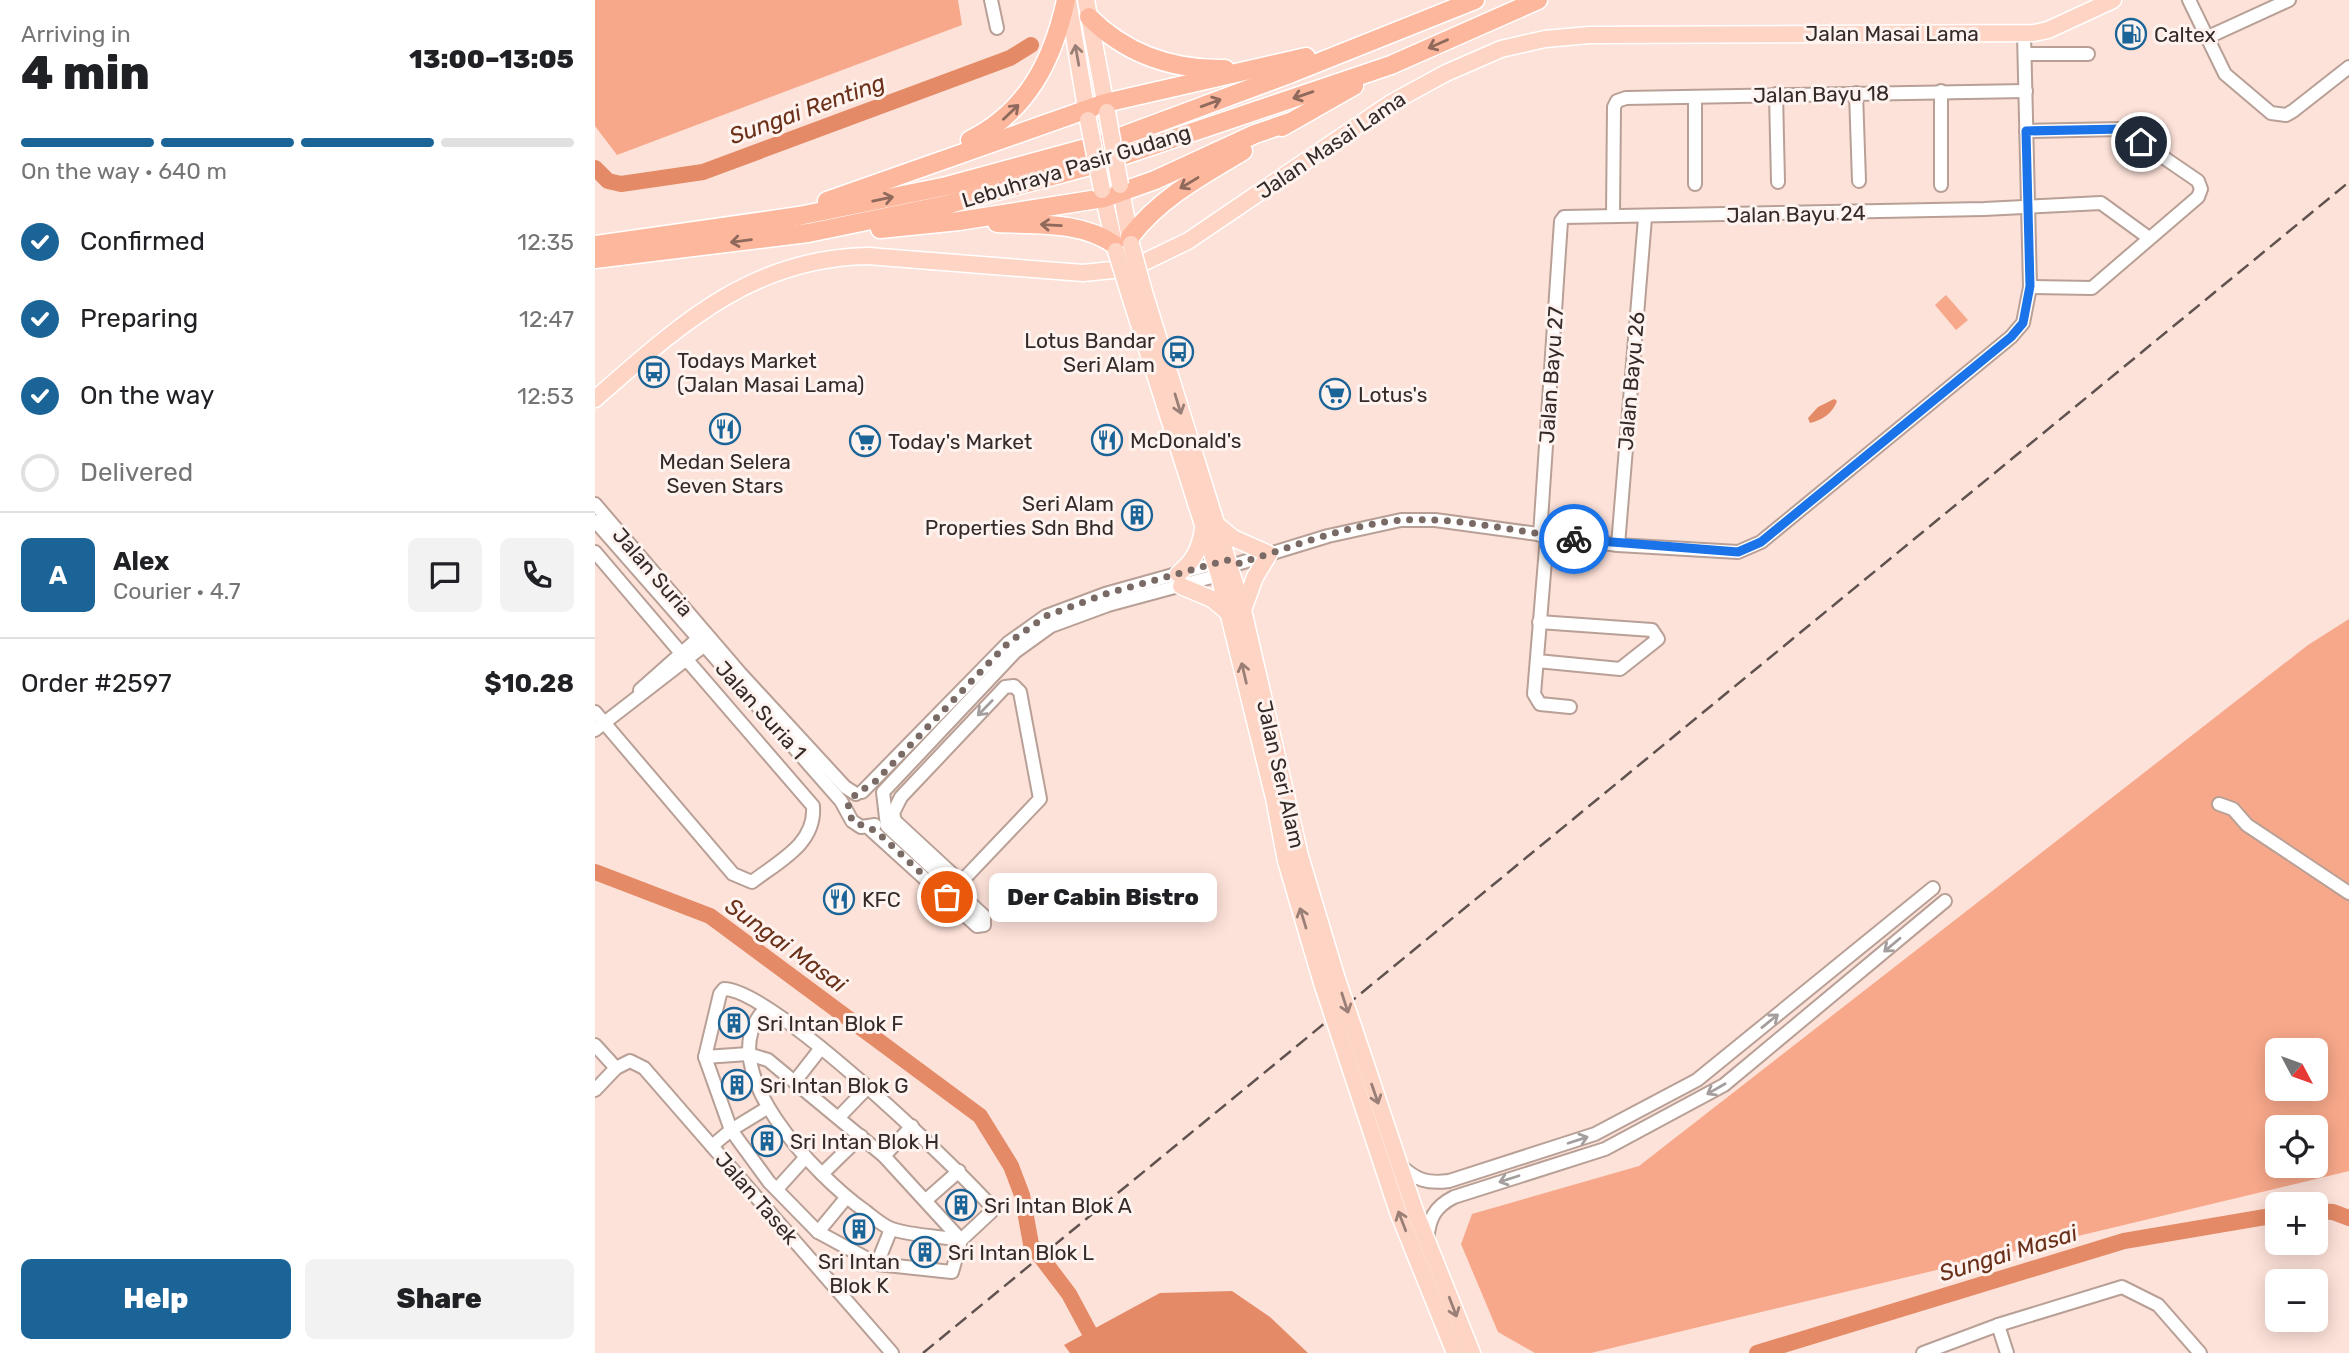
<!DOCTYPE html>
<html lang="en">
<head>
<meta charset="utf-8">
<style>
  :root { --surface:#fff; --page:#f2f2f2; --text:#202124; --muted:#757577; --line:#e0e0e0; --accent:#1b6497 }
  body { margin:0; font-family:Rubik,sans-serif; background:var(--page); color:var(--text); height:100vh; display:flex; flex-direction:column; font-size:26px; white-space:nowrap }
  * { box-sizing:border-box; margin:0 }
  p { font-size:23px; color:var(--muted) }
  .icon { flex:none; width:38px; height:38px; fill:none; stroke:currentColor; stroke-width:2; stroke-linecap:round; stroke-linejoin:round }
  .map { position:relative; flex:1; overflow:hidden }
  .details { display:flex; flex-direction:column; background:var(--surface); width:595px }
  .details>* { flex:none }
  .needle { width:46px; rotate:131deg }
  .buttons { position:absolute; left:1670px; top:1038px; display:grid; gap:14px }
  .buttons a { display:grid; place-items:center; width:63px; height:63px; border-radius:10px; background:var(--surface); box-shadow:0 4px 18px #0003; font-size:35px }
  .pin { position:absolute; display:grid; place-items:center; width:60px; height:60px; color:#fff; margin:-30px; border:4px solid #fff; border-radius:50%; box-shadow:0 2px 7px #0007 }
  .courier { position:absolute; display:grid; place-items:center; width:70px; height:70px; margin:-35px; border:5px solid #1a73e8; border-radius:50%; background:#fff; color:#222; box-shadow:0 2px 9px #0007 }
  .bubble { position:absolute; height:49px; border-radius:10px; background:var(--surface); box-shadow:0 4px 18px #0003; font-size:23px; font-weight:800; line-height:49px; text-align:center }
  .overview em { font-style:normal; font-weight:800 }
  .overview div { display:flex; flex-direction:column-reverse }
  .overview { display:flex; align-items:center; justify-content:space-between; height:119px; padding:0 21px }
  h1 { font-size:46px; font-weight:800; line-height:52px }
  .bar { display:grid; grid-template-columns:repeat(4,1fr); gap:10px 7px; align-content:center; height:84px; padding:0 21px }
  .bar i { height:9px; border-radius:5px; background:var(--line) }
  .bar .on { background:var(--accent) }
  .bar p { grid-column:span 4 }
  .line { display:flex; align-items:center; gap:18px; padding:0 21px; border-top:2px solid var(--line) }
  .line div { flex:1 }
  .round { display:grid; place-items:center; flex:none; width:74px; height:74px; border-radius:10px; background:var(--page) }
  ol { padding:0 21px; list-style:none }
  li { display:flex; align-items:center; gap:21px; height:77px }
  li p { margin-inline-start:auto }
  li .icon { padding:7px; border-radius:50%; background:var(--accent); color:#fff; stroke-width:4 }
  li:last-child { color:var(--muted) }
  li i { width:38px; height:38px; border:4px solid var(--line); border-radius:50% }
  .action { display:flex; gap:14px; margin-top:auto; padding:14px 21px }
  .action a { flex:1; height:80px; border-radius:10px; background:var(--accent); color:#fff; font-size:28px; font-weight:800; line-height:80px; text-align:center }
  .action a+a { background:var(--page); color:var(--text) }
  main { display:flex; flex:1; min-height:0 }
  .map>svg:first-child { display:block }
  .green { fill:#f7a88a; fill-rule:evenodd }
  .water { fill:#e48a67 }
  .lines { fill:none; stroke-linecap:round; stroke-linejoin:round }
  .river { stroke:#e48a67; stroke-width:16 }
  .minor-casing { stroke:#b8a096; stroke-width:16 }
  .major-casing { stroke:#fff; stroke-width:19 }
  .highway-casing { stroke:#fff; stroke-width:21 }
  .minor { stroke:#fff; stroke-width:12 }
  .major { stroke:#fed4c4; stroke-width:16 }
  .highway { stroke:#fdb79d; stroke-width:18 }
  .rail { stroke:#60524e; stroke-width:2.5; stroke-dasharray:14 7; stroke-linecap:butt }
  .major-bridge-casing { stroke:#fff; stroke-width:19; stroke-linecap:butt }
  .major-bridge { stroke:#fed4c4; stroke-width:16 }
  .oneway { stroke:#8e695c }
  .oneway2 { stroke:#997f76 }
  .oneway3 { stroke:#a49f9e }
  .done { stroke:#7a6a65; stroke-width:7; stroke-dasharray:0 12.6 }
  .route { stroke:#1a73e8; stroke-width:9 }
  .labels { text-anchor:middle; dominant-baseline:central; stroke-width:6; stroke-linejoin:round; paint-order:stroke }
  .street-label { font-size:21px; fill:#342a27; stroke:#fef3ef }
  .poi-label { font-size:21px; fill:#342a27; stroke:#fef3ef; text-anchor:start }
  .water-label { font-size:23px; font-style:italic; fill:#6a3019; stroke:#fef3ef }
</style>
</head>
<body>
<main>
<section class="details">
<div class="overview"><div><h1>4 min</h1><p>Arriving in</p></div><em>13:00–13:05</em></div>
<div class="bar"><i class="on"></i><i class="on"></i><i class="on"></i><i></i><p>On the way · 640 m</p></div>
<ol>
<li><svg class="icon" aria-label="check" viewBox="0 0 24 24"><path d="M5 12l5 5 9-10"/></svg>Confirmed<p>12:35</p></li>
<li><svg class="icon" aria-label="check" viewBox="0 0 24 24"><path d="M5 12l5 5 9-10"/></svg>Preparing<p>12:47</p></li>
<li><svg class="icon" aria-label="check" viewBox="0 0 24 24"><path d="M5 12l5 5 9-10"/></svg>On the way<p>12:53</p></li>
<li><i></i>Delivered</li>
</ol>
<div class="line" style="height:126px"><b class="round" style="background:var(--accent);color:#fff">A</b><div><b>Alex</b><p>Courier · 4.7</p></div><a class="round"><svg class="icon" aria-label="chat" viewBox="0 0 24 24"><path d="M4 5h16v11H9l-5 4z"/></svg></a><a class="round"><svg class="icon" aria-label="phone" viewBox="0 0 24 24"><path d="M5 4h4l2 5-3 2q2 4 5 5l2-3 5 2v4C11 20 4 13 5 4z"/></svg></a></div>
<div class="line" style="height:91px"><div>Order #2597</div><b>$10.28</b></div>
<div class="action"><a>Help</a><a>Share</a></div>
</section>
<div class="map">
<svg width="1754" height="1353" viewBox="0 0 1754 1353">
  <rect width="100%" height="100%" fill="#fde2d9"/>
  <g class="green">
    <path d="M0,0H363L367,25L22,155L0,126Z"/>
    <path d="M1351,295L1373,320L1361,330L1340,305Z"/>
    <path d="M1754,619V1171L996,1353H940L903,1332L866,1244L877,1214L1044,1166L1713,645ZM1682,1050H1720V1088H1682ZM1682,1127H1720V1166H1682Z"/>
  </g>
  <g class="water">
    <path d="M1239,399L1242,401C1238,413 1227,420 1215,423L1213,418L1223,407Z"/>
    <path d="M637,1291L675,1317L713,1353H475L469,1345L565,1293Z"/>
  </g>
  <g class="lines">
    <g class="river">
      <path d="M0,168L13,181L26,184L108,172L415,58L436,45"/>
      <path d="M0,872L115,916L385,1116L416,1166L427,1195L436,1244L474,1294L504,1350"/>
      <path d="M1720,1211L1738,1212L1754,1218"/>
      <path d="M1162,1353L1529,1241L1682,1215"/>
    </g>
    <g class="minor-casing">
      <g id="minor">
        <path d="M396,0L402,28"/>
        <path d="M1594,0L1630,74L1676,113L1691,115L1698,111L1754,67"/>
        <path d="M1611,38L1694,0"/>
        <path d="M1430,54H1493"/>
        <path d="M1261,93L1264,181"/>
        <path d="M1181,94L1183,182"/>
        <path d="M1100,97V184"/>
        <path d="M1431,131L1527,129L1603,181L1606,189L1603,197L1497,288L1435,287"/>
        <path d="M1346,185V91"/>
        <path d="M1018,216L1019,107L1022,101L1031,98L1431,91"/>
        <path d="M0,504L145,673L250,787L261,794"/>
        <path d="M0,521L246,801L257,821L266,827L280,825"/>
        <path d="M945,535L966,221L969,217L1389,209L1506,203L1554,238"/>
        <path d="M952,536L939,694L945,704L975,707"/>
        <path d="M1023,545L1050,218"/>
        <path d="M0,552L86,653"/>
        <path d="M942,661L1025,669L1063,639L1057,630L944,622"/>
        <path d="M45,690L107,635"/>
        <path d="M0,712L138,874L157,882C184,861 221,844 218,806L92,660"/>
        <path d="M0,730L115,641"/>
        <path d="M267,792L413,643L451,616L510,594L628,561"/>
        <path d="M1624,804L1638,809L1652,825L1754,893"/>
        <path d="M274,828L382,926L389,925V916L292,826L288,792L420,652L456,626L513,605L624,575L642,564L733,536L806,520H840L1023,545L1143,552L1166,542L1416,337L1428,323L1435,287L1429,34"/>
        <path d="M354,894L366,882L445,799L425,692L419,686L410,687L306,797L298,813L300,821L366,882"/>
        <path d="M129,989C177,989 358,1164 395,1205L397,1211L366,1240L357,1272L282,1264L223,1232L174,1182L136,1130L110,1057L125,994Z"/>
        <path d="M171,1008C112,1066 223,1178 270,1211C278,1217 288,1226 297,1229C317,1236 344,1236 366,1240"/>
        <path d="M0,1045L21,1068"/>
        <path d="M110,1057L153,1054L173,1060L289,1156L366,1240"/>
        <path d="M201,1080L226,1048"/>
        <path d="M0,1090L21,1068L35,1061L49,1068L297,1353"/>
        <path d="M244,1117L272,1088"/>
        <path d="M117,1146L136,1130L172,1108"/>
        <path d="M289,1156L317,1126"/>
        <path d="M805,1165C821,1180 832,1184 854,1181L1000,1134L1102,1080L1338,888"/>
        <path d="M227,1174L266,1136"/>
        <path d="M182,1189L210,1158"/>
        <path d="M331,1200L364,1171"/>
        <path d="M223,1232L251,1198"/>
        <path d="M832,1241C834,1219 839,1207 859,1197L1010,1149L1129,1085L1350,901"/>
        <path d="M282,1264L296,1229"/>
        <path d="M1403,1325L1412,1353"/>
        <path d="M1328,1353L1403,1325L1527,1287L1563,1305L1605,1353"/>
      </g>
    </g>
    <g class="major-casing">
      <g id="major">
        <path d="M473,0L493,120"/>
        <path d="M491,0L512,112"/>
        <path d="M525,185L536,244"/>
        <path d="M507,190L521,251"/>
        <path d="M549,292L648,610L705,856L741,976"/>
        <path d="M535,296L624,575L679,798L691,861L727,983"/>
        <path d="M0,399C84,326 155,258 273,256L488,273L537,268L593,241L796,103L851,73L906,49L950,39L994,35L1439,33L1453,30L1518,0"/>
        <path d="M621,524L638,538L674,554L660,577L648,610"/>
        <path d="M583,574C599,561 605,549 608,529"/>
        <path d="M586,586L617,599L635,614"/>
        <path d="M759,1029L820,1211L877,1353"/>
        <path d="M744,1034L803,1212L860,1353"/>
      </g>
    </g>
    <g class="highway-casing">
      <g id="highway">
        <path d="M494,17C532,55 578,70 630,69"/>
        <path d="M687,127L759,86"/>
        <path d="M375,140C432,112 458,60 471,0"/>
        <path d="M232,201L510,103L711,57"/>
        <path d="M402,223C442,225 486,221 520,245"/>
        <path d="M285,229L364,221L509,198L560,180L660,134L695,122"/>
        <path d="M535,237C565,198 606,176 648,151"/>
        <path d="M0,245L204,216L352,186L506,144L697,73L880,0"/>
        <path d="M0,259L213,233L354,204L509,162L796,65L943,0"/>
      </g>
    </g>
    <use href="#minor" class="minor"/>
    <use href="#major" class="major"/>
    <use href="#highway" class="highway"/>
    <path class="rail" d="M328,1353L1754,182"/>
    <g class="major-bridge-casing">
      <g id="major-bridge">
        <path d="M512,112L525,185"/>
        <path d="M493,120L507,190"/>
        <path d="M536,244L549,292"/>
        <path d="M521,251L535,296"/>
        <path d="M741,976L759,1029"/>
        <path d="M727,983L744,1034"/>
      </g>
    </g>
    <use href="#major-bridge" class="major-bridge"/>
  </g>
  <defs><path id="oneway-shaft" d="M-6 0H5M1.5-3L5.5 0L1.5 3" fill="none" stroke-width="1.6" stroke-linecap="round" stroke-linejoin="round" transform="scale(1.75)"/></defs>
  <g class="oneway">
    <use href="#oneway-shaft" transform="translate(843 44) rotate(156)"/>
    <use href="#oneway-shaft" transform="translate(708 95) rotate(161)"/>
    <use href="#oneway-shaft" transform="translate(616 103) rotate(-20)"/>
    <use href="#oneway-shaft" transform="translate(416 112) rotate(-44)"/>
    <use href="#oneway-shaft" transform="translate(594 183) rotate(149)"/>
    <use href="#oneway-shaft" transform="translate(288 199) rotate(-12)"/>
    <use href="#oneway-shaft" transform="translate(456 225) rotate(-177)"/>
    <use href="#oneway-shaft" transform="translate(146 241) rotate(173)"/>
  </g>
  <g class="oneway2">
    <use href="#oneway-shaft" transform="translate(482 55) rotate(-100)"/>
    <use href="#oneway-shaft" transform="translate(583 404) rotate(73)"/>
    <use href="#oneway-shaft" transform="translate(649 673) rotate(-103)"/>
    <use href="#oneway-shaft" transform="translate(708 918) rotate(-107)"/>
    <use href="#oneway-shaft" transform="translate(750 1003) rotate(72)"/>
    <use href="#oneway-shaft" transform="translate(780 1094) rotate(71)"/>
    <use href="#oneway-shaft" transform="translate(807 1221) rotate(-111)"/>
    <use href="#oneway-shaft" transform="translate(858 1307) rotate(69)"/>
  </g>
  <g class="oneway3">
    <use href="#oneway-shaft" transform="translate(390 708) rotate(134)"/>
    <use href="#oneway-shaft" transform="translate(1297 945) rotate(140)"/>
    <use href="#oneway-shaft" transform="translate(1175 1021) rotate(-39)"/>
    <use href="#oneway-shaft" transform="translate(1121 1089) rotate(150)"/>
    <use href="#oneway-shaft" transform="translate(983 1140) rotate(-18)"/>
    <use href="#oneway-shaft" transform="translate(914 1179) rotate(162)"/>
  </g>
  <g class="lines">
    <path class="done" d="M352,897L281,831L257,821L253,804L261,794L281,781L413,643L451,616L510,594L632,560L642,564C694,548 754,524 808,520C864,517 924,532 979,539"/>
    <path class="route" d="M979,539L1143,552L1166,542L1416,337L1428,323L1435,286L1431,131L1527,129L1546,142"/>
  </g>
  <defs>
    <g id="fuel-ring" transform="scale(1.575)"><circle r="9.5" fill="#fef3ef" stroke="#1b6497" stroke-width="1.5"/><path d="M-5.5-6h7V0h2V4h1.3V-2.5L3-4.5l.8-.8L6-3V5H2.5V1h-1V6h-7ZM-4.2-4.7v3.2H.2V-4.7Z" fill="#1b6497"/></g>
    <g id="bus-ring" transform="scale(1.575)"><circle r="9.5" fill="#fef3ef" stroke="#1b6497" stroke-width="1.5"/><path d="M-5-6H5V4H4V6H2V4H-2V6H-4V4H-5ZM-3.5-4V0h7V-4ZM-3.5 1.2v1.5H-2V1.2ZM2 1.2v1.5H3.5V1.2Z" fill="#1b6497"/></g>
    <g id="supermarket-ring" transform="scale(1.575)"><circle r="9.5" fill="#fef3ef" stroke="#1b6497" stroke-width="1.5"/><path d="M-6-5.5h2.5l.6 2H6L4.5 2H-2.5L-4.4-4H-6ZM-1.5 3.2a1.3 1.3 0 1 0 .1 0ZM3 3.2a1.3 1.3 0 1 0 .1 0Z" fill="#1b6497"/></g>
    <g id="restaurant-ring" transform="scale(1.575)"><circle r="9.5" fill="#fef3ef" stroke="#1b6497" stroke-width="1.5"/><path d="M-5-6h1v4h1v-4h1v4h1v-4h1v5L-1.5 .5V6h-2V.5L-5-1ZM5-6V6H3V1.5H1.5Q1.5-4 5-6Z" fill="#1b6497"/></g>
    <g id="building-ring" transform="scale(1.575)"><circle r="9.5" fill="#fef3ef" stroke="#1b6497" stroke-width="1.5"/><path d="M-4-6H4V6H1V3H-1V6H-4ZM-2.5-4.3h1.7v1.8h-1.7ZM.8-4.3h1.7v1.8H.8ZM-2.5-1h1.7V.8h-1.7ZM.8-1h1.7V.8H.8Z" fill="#1b6497"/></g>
  </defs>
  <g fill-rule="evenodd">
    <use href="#fuel-ring" x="1536" y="34"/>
    <use href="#bus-ring" x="583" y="352"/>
    <use href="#bus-ring" x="59" y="372"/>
    <use href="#supermarket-ring" x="740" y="394"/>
    <use href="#restaurant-ring" x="130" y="429"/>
    <use href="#restaurant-ring" x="512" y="440"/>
    <use href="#supermarket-ring" x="270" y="441"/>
    <use href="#building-ring" x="542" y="515"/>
    <use href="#restaurant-ring" x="244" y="899"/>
    <use href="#building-ring" x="139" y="1023"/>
    <use href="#building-ring" x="142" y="1085"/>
    <use href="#building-ring" x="172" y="1141"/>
    <use href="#building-ring" x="366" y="1205"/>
    <use href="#building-ring" x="264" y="1229"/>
    <use href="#building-ring" x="330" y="1252"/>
  </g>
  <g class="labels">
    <g class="street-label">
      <text x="1297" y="33">Jalan Masai Lama</text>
      <text transform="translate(1226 94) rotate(-1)">Jalan Bayu 18</text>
      <text transform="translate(736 145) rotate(-34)">Jalan Masai Lama</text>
      <text transform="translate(481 166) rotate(-17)">Lebuhraya Pasir Gudang</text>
      <text transform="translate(1201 214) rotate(-1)">Jalan Bayu 24</text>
      <text transform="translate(956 375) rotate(-86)">Jalan Bayu 27</text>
      <text transform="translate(1036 381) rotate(-85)">Jalan Bayu 26</text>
      <text transform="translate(58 572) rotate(49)">Jalan Suria</text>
      <text transform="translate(166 710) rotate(48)">Jalan Suria 1</text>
      <text transform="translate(686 774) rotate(77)">Jalan Seri Alam</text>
      <text transform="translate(162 1198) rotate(49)">Jalan Tasek</text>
    </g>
    <g class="poi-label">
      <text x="1559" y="34">Caltex</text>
      <text x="560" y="340" text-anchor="end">Lotus Bandar<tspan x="560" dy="24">Seri Alam</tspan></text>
      <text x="82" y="360">Todays Market<tspan x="82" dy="24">(Jalan Masai Lama)</tspan></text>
      <text x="763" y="394">Lotus's</text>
      <text x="535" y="440">McDonald's</text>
      <text x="293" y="441">Today's Market</text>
      <text x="130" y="461" text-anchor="middle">Medan Selera<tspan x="130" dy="24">Seven Stars</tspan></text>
      <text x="519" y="503" text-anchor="end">Seri Alam<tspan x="519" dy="24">Properties Sdn Bhd</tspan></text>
      <text x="267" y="899">KFC</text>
      <text x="162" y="1023">Sri Intan Blok F</text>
      <text x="165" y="1085">Sri Intan Blok G</text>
      <text x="195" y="1141">Sri Intan Blok H</text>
      <text x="389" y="1205">Sri Intan Blok A</text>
      <text x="353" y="1252">Sri Intan Blok L</text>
      <text x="264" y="1261" text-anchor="middle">Sri Intan<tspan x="264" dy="24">Blok K</tspan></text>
    </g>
    <g class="water-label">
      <text transform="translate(212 109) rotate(-20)">Sungai Renting</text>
      <text transform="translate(191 945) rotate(36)">Sungai Masai</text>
      <text transform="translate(1413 1253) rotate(-17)">Sungai Masai</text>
    </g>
  </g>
</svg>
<div class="buttons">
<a><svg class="needle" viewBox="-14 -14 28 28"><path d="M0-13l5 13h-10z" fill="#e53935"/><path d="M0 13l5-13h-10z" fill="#757577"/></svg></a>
<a><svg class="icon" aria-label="locate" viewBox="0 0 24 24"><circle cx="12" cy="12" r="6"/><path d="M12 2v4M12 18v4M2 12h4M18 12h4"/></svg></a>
<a>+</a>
<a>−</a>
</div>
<div class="pin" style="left:352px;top:897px;background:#ea580c"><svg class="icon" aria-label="bag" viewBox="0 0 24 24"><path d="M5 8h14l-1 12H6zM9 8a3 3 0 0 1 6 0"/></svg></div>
<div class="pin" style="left:1546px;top:142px;background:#1f2937"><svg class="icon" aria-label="home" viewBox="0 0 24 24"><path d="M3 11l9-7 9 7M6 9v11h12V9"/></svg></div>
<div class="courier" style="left:979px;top:539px"><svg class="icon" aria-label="bike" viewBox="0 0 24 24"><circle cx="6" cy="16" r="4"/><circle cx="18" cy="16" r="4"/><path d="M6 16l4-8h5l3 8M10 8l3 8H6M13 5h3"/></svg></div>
<div class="bubble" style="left:394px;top:873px;width:228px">Der Cabin Bistro</div>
</div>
</main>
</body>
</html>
